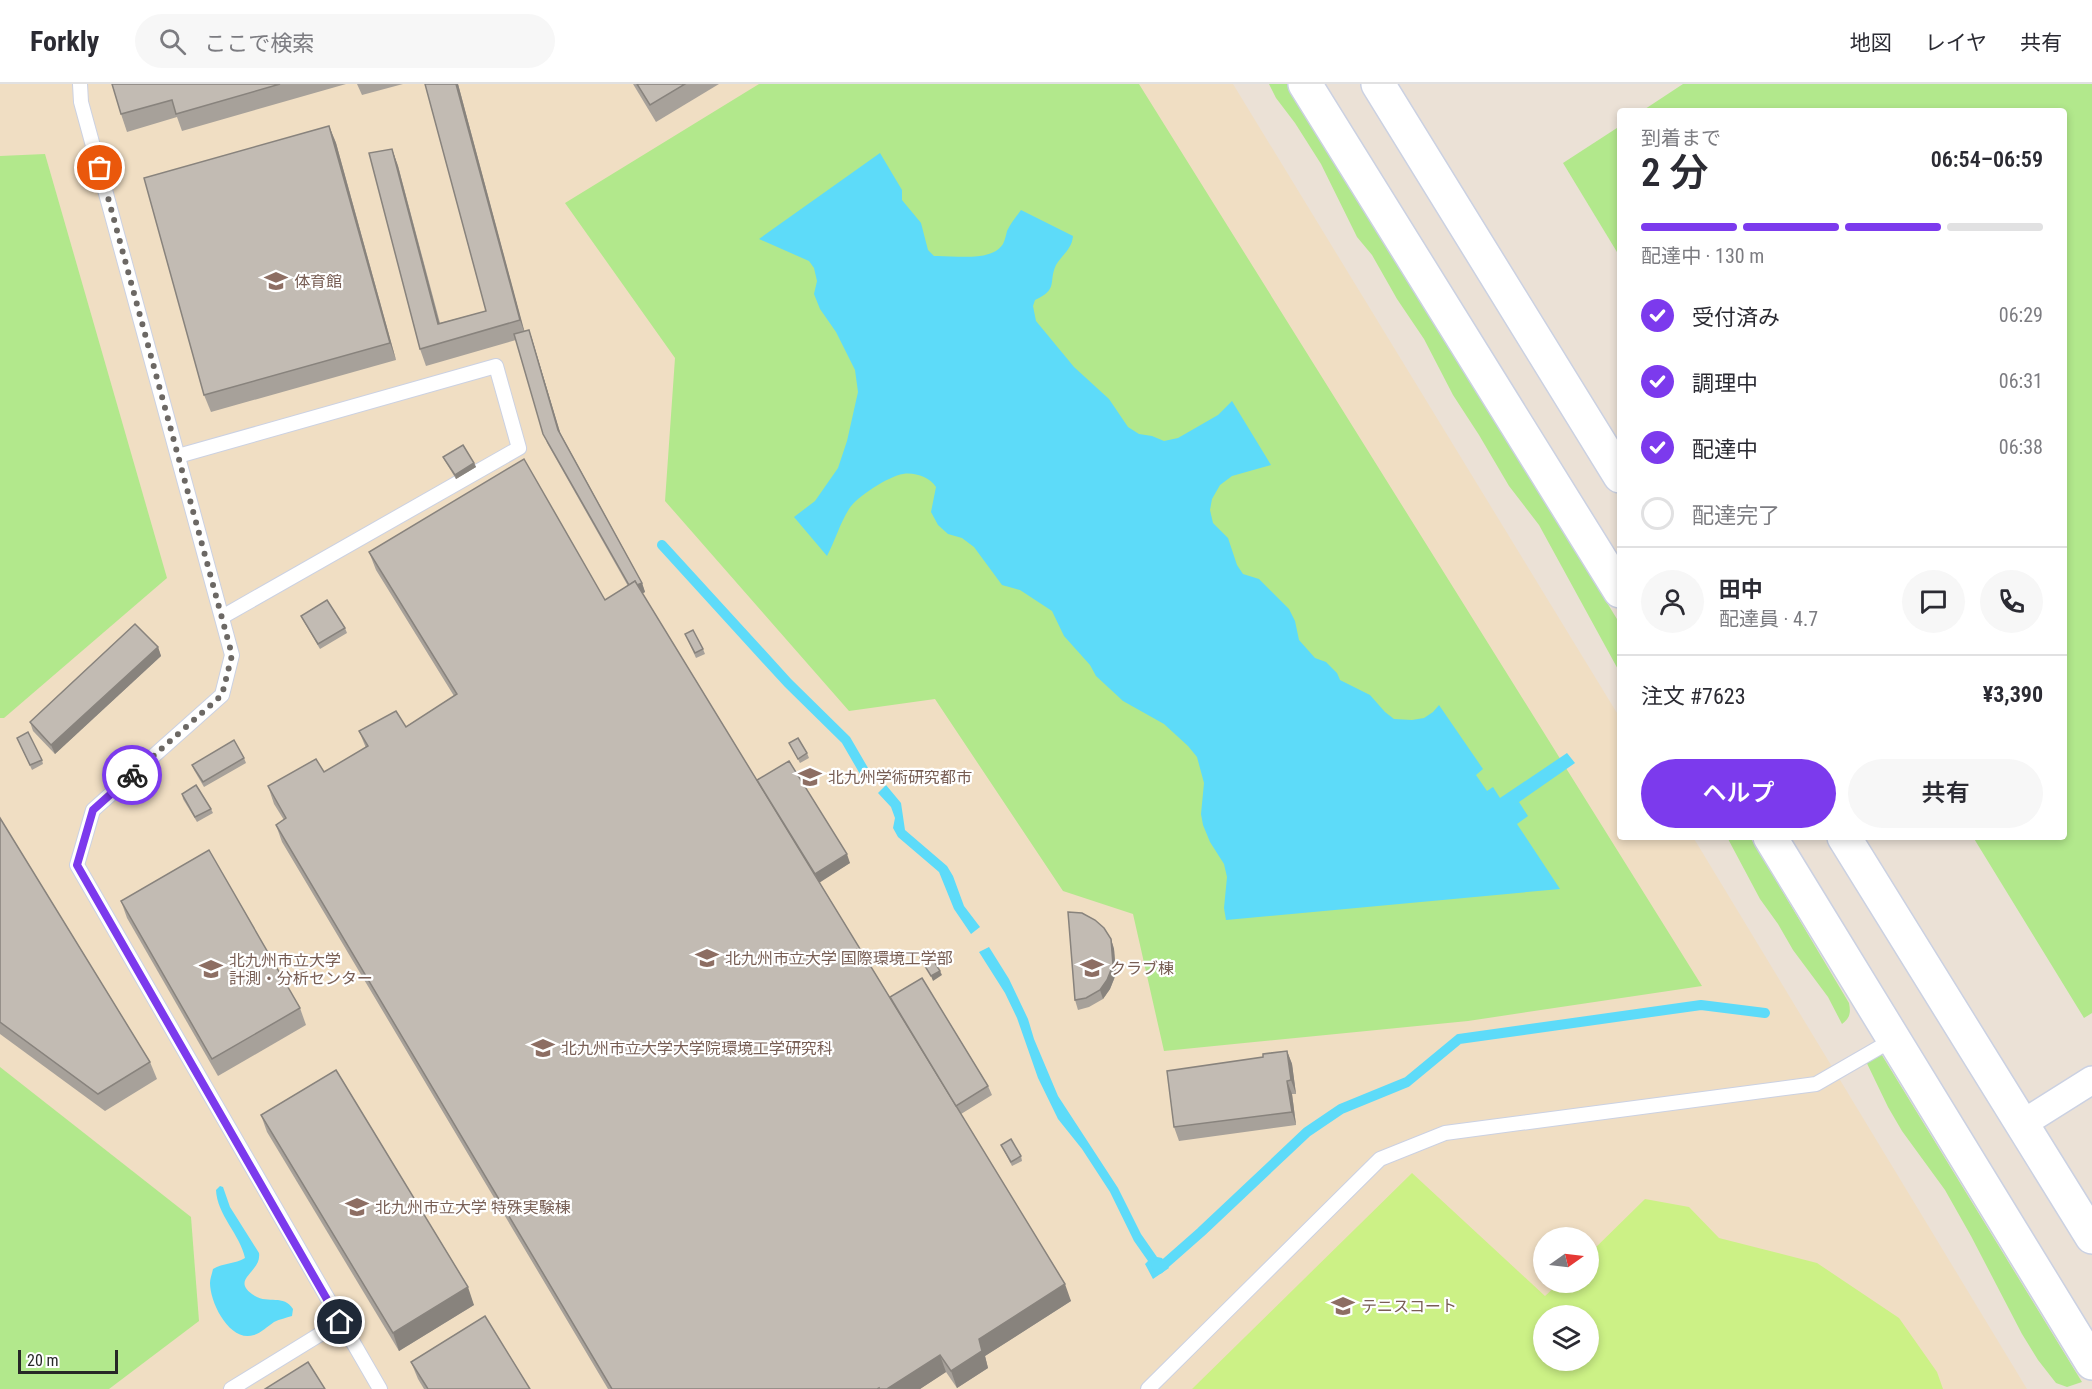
<!DOCTYPE html>
<html lang="ja">
<head>
<meta charset="utf-8">
<style>
  :root { --surface:#fff; --page:#f7f7f7; --text:#2b2b33; --muted:#7c7c81; --line:#e1e1e2; --accent:#7c3aed }
  body { margin:0; font-family:"Roboto Condensed","Noto Sans JP",sans-serif; background:var(--page); color:var(--text); height:100vh; display:flex; flex-direction:column; font-size:22px; white-space:nowrap }
  * { box-sizing:border-box; margin:0 }
  p { font-size:20px; color:var(--muted) }
  .icon { flex:none; width:33px; height:33px; fill:none; stroke:currentColor; stroke-width:2; stroke-linecap:round; stroke-linejoin:round }
  .map { position:relative; flex:1; overflow:hidden }
  .panel { position:absolute; left:1617px; top:24px; width:450px; height:732px; display:flex; flex-direction:column; background:var(--surface); border-radius:6px; box-shadow:0 3px 9px #0003 }
  .panel>* { flex:none }
  .needle { width:39px; rotate:76deg }
  .controls { position:absolute; left:1533px; top:1143px; display:grid; gap:12px }
  .controls a { display:grid; place-items:center; width:66px; height:66px; border-radius:50%; background:var(--surface); box-shadow:0 3px 9px #0003; font-size:30px }
  .scale { position:absolute; left:18px; bottom:15px; width:100px; box-sizing:border-box; padding-left:6px; border:3px solid #272727; border-top:0; font-size:16px; line-height:21px; white-space:nowrap; color:#272727; -webkit-text-stroke:4px #fff; paint-order:stroke }
  .pin { position:absolute; display:grid; place-items:center; width:51px; height:51px; color:#fff; margin:-26px; border:3px solid #fff; border-radius:50%; box-shadow:0 2px 6px #0007 }
  .courier { position:absolute; display:grid; place-items:center; width:60px; height:60px; margin:-30px; border:4px solid #7c3aed; border-radius:50%; background:#fff; color:#222; box-shadow:0 2px 8px #0007 }
  .headline em { font-style:normal; font-weight:600 }
  .headline div { display:flex; flex-direction:column-reverse }
  .headline { display:flex; align-items:center; justify-content:space-between; height:102px; padding:0 24px }
  h1 { font-size:39px; font-weight:600; line-height:45px }
  .bar { display:grid; grid-template-columns:repeat(4,1fr); gap:9px 6px; align-content:center; height:72px; padding:0 24px }
  .bar i { height:8px; border-radius:4px; background:var(--line) }
  .bar .selected { background:var(--accent) }
  .bar p { grid-column:span 4 }
  .line { display:flex; align-items:center; gap:15px; padding:0 24px; border-top:2px solid var(--line) }
  .line div { flex:1 }
  .round { display:grid; place-items:center; flex:none; width:63px; height:63px; border-radius:32px; background:var(--page) }
  ol { padding:0 24px; list-style:none }
  li { display:flex; align-items:center; gap:18px; height:66px }
  li p { margin-inline-start:auto }
  li .icon { padding:6px; border-radius:50%; background:var(--accent); color:#fff; stroke-width:4 }
  li:last-child { color:var(--muted) }
  li i { width:33px; height:33px; border:3px solid var(--line); border-radius:50% }
  .primary-button { display:flex; gap:12px; margin-top:auto; padding:12px 24px }
  .primary-button a { flex:1; height:69px; border-radius:36px; background:var(--accent); color:#fff; font-size:24px; font-weight:600; line-height:69px; text-align:center }
  .primary-button a+a { background:var(--page); color:var(--text) }
  header { display:flex; align-items:center; gap:36px; box-sizing:border-box; height:84px; padding:0 30px; background:var(--surface); border-bottom:2px solid var(--line) }
  header strong { font-size:28px }
  nav { display:flex; gap:33px; margin-inline-start:auto; font-size:21px }
  .search { width:420px; height:54px; background:var(--page); display:flex; align-items:center; gap:15px; box-sizing:border-box; padding:0 21px; border-radius:33px; color:var(--muted); font-size:22px }
  .map>svg:first-child { display:block }
  .education { fill:#f0dec3; fill-rule:evenodd }
  .green { fill:#b2e88c }
  .pitch { fill:#ccf186; fill-rule:evenodd }
  .water { fill:#5ddbf9 }
  .lines { fill:none; stroke-linecap:round; stroke-linejoin:round }
  .stream { stroke:#5ddbf9; stroke-width:10 }
  .lane-casing { stroke:#cbd1e2; stroke-width:16 }
  .street-casing { stroke:#cbd1e2; stroke-width:30 }
  .secondary-casing { stroke:#cbd1e2; stroke-width:36 }
  .lane { stroke:#fff; stroke-width:14 }
  .street { stroke:#fff; stroke-width:27 }
  .secondary { stroke:#fff; stroke-width:33 }
  .wall { fill:#a7a19a }
  .shaded-wall { fill:#88837d }
  .building { fill:#c2bbb3; stroke:#88837d; stroke-width:1.5 }
  .done { stroke:#6c6864; stroke-width:6; stroke-dasharray:0 10.8 }
  .route { stroke:#7c3aed; stroke-width:8 }
  .labels { text-anchor:middle; dominant-baseline:central; stroke-width:4.5; stroke-linejoin:round; paint-order:stroke }
  .education-label { font-size:16px; fill:#785e54; stroke:#fff; text-anchor:start }
</style>
</head>
<body>
<header>
<strong>Forkly</strong>
<div class="search"><svg class="icon" aria-label="search" viewBox="0 0 24 24"><circle cx="10" cy="10" r="6"/><path d="M15 15l6 6"/></svg>ここで検索</div>
<nav><a>地図</a><a>レイヤ</a><a>共有</a></nav>
</header>
<div class="map">
<svg width="2092" height="1305" viewBox="0 0 2092 1305">
  <rect width="100%" height="100%" fill="#ebe1d6"/>
  <path class="education" d="M0,0H1233L1620,634V753H1693L2027,1305H0ZM1544,1154H1588V1198H1544ZM1544,1232H1588V1276H1544Z"/>
  <g class="green">
    <path d="M759,0H1139L1702,902L1468,937L1164,967L1133,830L1063,807L935,615L849,627L665,417L675,274L565,119Z"/>
    <path d="M1269,0H1291L1620,540V589L1539,441L1509,402L1479,351L1453,311L1424,255L1397,215L1372,171L1357,153L1321,80L1295,39L1276,14Z"/>
    <path d="M1683,0H2092V929L2084,934L1973,753H2064V27H1642Z"/>
    <path d="M1620,42V173L1563,79Z"/>
    <path d="M45,70L167,494L4,634H0V72Z"/>
    <path d="M1727,753H1750L1849,919C1851,929 1850,934 1842,940L1828,913L1793,866L1778,840L1760,815Z"/>
    <path d="M1861,967L1880,968L2082,1298L2067,1303L2056,1299L2038,1276L2022,1250L1971,1152L1945,1106L1902,1047L1888,1023Z"/>
    <path d="M0,983L191,1133L199,1237L109,1305H0Z"/>
  </g>
  <path class="pitch" d="M1412,1089L1545,1212L1559,1199L1588,1198L1589,1170L1645,1115L1689,1123L1719,1154L1817,1179L1899,1234L1937,1288L1943,1305H1192ZM1544,1232H1588V1276H1544Z"/>
  <g class="water">
    <path d="M880,69L902,106V116L921,139L928,166L934,172C952,171 991,179 1003,160C1005,156 1006,151 1007,147C1011,139 1016,133 1021,126L1073,152C1072,165 1062,171 1056,181C1048,198 1059,205 1035,216L1033,222L1036,237L1074,283L1109,315L1128,343L1139,350L1152,352L1164,357L1178,354L1218,331L1232,317L1271,381L1232,392L1220,401L1212,415L1210,426L1213,439L1228,454L1237,481L1243,490L1259,495L1289,525L1295,537L1299,556L1315,574L1326,578L1337,589L1340,596L1370,611L1385,628L1394,635L1412,636L1424,634L1433,628L1439,621L1483,685L1476,691L1487,707L1493,703L1500,714L1567,669L1575,679L1519,718L1528,732L1517,740L1560,805L1226,836L1224,824L1227,793L1224,780L1210,758L1203,741L1201,730L1204,699L1197,673L1188,662L1164,640L1123,617L1096,592L1090,581L1064,552L1052,527L1020,506L1002,501L974,463L962,454L948,450L938,441L931,428L936,403C930,393 914,388 903,390C889,392 856,413 849,425C840,439 835,457 827,472L794,433L815,417L838,384L847,357L858,308L855,286L836,248L820,225L814,210L817,197L814,184L809,177L759,155Z"/>
    <path d="M886,701L901,719L905,746L947,782L953,792L964,822L980,843L971,850L954,825L939,788L898,753L893,744L895,734L891,723L878,709Z"/>
    <path d="M989,863L1009,895L1028,935L1034,955L1058,1012L1118,1104L1141,1150L1157,1173L1162,1174L1169,1184L1153,1195L1145,1180L1148,1177L1134,1157L1110,1108L1082,1065L1058,1035L1038,994L1017,934L1005,909L979,868Z"/>
    <path d="M220,1102L223,1103L230,1123L259,1169C262,1189 228,1195 255,1212C268,1220 284,1210 293,1225L292,1232C286,1234 280,1235 274,1238C268,1242 261,1249 254,1251C230,1259 210,1219 210,1199C210,1195 212,1190 213,1185C223,1179 235,1180 245,1174C240,1150 217,1131 216,1106Z"/>
  </g>
  <g class="lines">
    <g class="stream">
      <path d="M662,461L788,599L846,656L864,687"/>
      <path d="M1156,1181L1159,1185L1201,1148L1307,1048L1341,1025L1407,998L1459,955L1701,921L1765,929"/>
    </g>
    <g class="lane-casing">
      <g id="lane">
        <path d="M80,0L81,18L232,571L222,611L93,726L77,781L380,1305"/>
        <path d="M178,372L496,282L519,364L222,533"/>
        <path d="M231,1305L340,1238"/>
        <path d="M1148,1305L1380,1075L1445,1049L1816,1000L1894,955"/>
      </g>
    </g>
    <g class="street-casing">
      <path id="street" d="M2022,1040L2092,996"/>
    </g>
    <g class="secondary-casing">
      <g id="secondary">
        <path d="M1305,0L1620,507"/>
        <path d="M1378,0L1620,392"/>
        <path d="M1770,753L2092,1279"/>
        <path d="M1844,753L2092,1153"/>
      </g>
    </g>
    <use href="#lane" class="lane"/>
    <use href="#street" class="street"/>
    <use href="#secondary" class="secondary"/>
  </g>
  <g class="wall">
    <path d="M112,0H346L182,47L177,33L127,48L121,30Z"/>
    <path d="M357,0H403L362,11Z"/>
    <path d="M425,0H458L524,247L529,246L532,255L560,348L642,499L645,508L642,509L758,699L850,779L819,798L892,917L988,1002L992,1011L961,1030L1071,1217L985,1272L988,1284L957,1304L946,1288L920,1305H608L282,758L276,741L284,736L274,720L268,702L324,688L366,664L359,647L406,643L454,612L376,486L369,468L605,516L628,502L547,359L516,256L426,282L420,265L392,65L398,82L440,239L486,227Z"/>
    <path d="M633,0H719L656,38Z"/>
    <path d="M329,42L336,59L396,276L211,328L204,311Z"/>
    <path d="M443,373L474,379L476,383L456,395L445,377Z"/>
    <path d="M301,532L345,544L347,549L320,565L303,536Z"/>
    <path d="M685,550L703,565L705,570L696,574Z"/>
    <path d="M158,563L161,572L55,670L33,647L30,638Z"/>
    <path d="M17,654L42,676L43,680L32,686Z"/>
    <path d="M789,659L807,669L809,674L800,679Z"/>
    <path d="M244,674L246,679L204,703L194,686L192,681Z"/>
    <path d="M182,710L211,725L213,729L197,738L183,715Z"/>
    <path d="M0,734L150,978L157,995L105,1027L0,950Z"/>
    <path d="M121,817L300,924L306,941L218,992L127,834Z"/>
    <path d="M1111,855L1114,865L1116,890L1110,905L1103,915L1089,923L1078,926L1075,916Z"/>
    <path d="M1287,967L1292,980L1296,1010H1292L1296,1041L1179,1057L1174,1043L1263,973Z"/>
    <path d="M261,1031L474,1221L399,1267L267,1048Z"/>
    <path d="M1001,1061L1021,1072L1022,1077L1012,1082Z"/>
    <path d="M411,1278L530,1305H424L418,1295Z"/>
  </g>
  <g class="shaded-wall">
    <path d="M456,0H458L526,253L520,236Z"/>
    <path d="M329,42L336,59L396,276L390,259Z"/>
    <path d="M392,65L398,82L444,257L438,240Z"/>
    <path d="M529,246L532,255L562,355L558,346Z"/>
    <path d="M474,379L476,383L456,395L455,391Z"/>
    <path d="M642,499L645,508L635,514L631,505Z"/>
    <path d="M158,563L161,572L55,670L51,661Z"/>
    <path d="M847,770L850,779L819,799L815,790Z"/>
    <path d="M1111,855L1114,865L1116,890L1110,905L1103,915L1100,906Z"/>
    <path d="M940,887L942,891L933,897L931,892Z"/>
    <path d="M1287,967L1292,980L1296,1010L1291,996Z"/>
    <path d="M1287,997L1292,1010L1296,1041L1292,1028Z"/>
    <path d="M1065,1200L1071,1217L985,1272L988,1284L957,1304L951,1287L979,1255Z"/>
    <path d="M468,1203L474,1221L399,1267L393,1249Z"/>
    <path d="M940,1271L946,1288L920,1305H887Z"/>
  </g>
  <g class="building">
    <path d="M112,0H280L176,30L172,16L121,30Z"/>
    <path d="M425,0H456L520,236L420,265L369,69L392,65L438,240L486,227Z"/>
    <path d="M637,0H685L650,21Z"/>
    <path d="M329,42L390,259L204,311L144,94Z"/>
    <path d="M529,246L558,346L642,499L637,501L635,497L629,501L543,350L514,250Z"/>
    <path d="M463,361L474,379L455,391L443,373Z"/>
    <path d="M524,375L605,516L635,497L1065,1200L979,1255L982,1267L951,1287L940,1271L887,1305H879V1304L877,1305H612L276,741L286,734L268,702L316,675L324,688L368,662L359,647L396,627L406,643L457,610L369,468Z"/>
    <path d="M327,516L345,544L318,560L301,532Z"/>
    <path d="M135,540L158,563L51,661L30,638Z"/>
    <path d="M693,546L703,565L695,569L685,550Z"/>
    <path d="M28,648L42,676L30,681L17,654Z"/>
    <path d="M798,654L807,669L798,675L789,659Z"/>
    <path d="M234,656L244,674L203,698L192,681Z"/>
    <path d="M789,677L847,770L815,790L757,696Z"/>
    <path d="M196,701L211,725L195,733L182,710Z"/>
    <path d="M0,734L150,978L98,1010L0,938Z"/>
    <path d="M209,766L300,924L212,975L121,817Z"/>
    <path d="M1068,828L1082,829L1095,836L1104,844L1111,855L1113,881L1107,896L1100,906L1086,914L1075,916Z"/>
    <path d="M929,869L940,887L931,892L920,874Z"/>
    <path d="M922,894L988,1002L956,1022L890,913Z"/>
    <path d="M1287,967L1291,996L1287,997L1292,1028L1174,1043L1167,987L1263,973V970Z"/>
    <path d="M336,986L468,1203L393,1249L261,1031Z"/>
    <path d="M1011,1055L1021,1072L1011,1078L1001,1061Z"/>
    <path d="M485,1232L530,1305H428L411,1278Z"/>
    <path d="M308,1278L325,1305H265Z"/>
  </g>
  <g class="lines">
    <path class="done" d="M100,84L232,571L222,611L132,691"/>
    <path class="route" d="M132,691L93,726L77,781L340,1238"/>
  </g>
  <defs>
    <g id="university-bare" transform="scale(1.8)"><path d="M0-5L7-2L0 1L-7-2ZM-4 1L0 2.5L4 1V4Q0 6-4 4Z" fill="#8d6e63" stroke="#fff" stroke-width="2.5" paint-order="stroke"/></g>
  </defs>
  <g fill-rule="evenodd">
    <use href="#university-bare" x="276" y="197"/>
    <use href="#university-bare" x="810" y="693"/>
    <use href="#university-bare" x="707" y="874"/>
    <use href="#university-bare" x="1092" y="884"/>
    <use href="#university-bare" x="211" y="885"/>
    <use href="#university-bare" x="543" y="964"/>
    <use href="#university-bare" x="357" y="1123"/>
    <use href="#university-bare" x="1343" y="1222"/>
  </g>
  <g class="labels">
    <g class="education-label">
      <text x="294" y="197">体育館</text>
      <text x="828" y="693">北九州学術研究都市</text>
      <text x="725" y="874">北九州市立大学 国際環境工学部</text>
      <text x="229" y="876">北九州市立大学<tspan x="229" dy="18">計測・分析センター</tspan></text>
      <text x="1110" y="884">クラブ棟</text>
      <text x="561" y="964">北九州市立大学大学院環境工学研究科</text>
      <text x="375" y="1123">北九州市立大学 特殊実験棟</text>
      <text x="1361" y="1222">テニスコート</text>
    </g>
  </g>
</svg>
<div class="controls">
<a><svg class="needle" viewBox="-14 -14 28 28"><path d="M0-13l5 13h-10z" fill="#e53935"/><path d="M0 13l5-13h-10z" fill="#7c7c81"/></svg></a>
<a><svg class="icon" aria-label="layers" viewBox="0 0 24 24"><path d="M12 4l9 5-9 5-9-5zM3 14l9 5 9-5"/></svg></a>
</div>
<div class="scale">20 m</div>
<div class="pin" style="left:100px;top:84px;background:#ea580c"><svg class="icon" aria-label="bag" viewBox="0 0 24 24"><path d="M5 8h14l-1 12H6zM9 8a3 3 0 0 1 6 0"/></svg></div>
<div class="pin" style="left:340px;top:1238px;background:#1f2937"><svg class="icon" aria-label="home" viewBox="0 0 24 24"><path d="M3 11l9-7 9 7M6 9v11h12V9"/></svg></div>
<div class="courier" style="left:132px;top:691px"><svg class="icon" aria-label="bike" viewBox="0 0 24 24"><circle cx="6" cy="16" r="4"/><circle cx="18" cy="16" r="4"/><path d="M6 16l4-8h5l3 8M10 8l3 8H6M13 5h3"/></svg></div>
<section class="panel">
<div class="headline"><div><h1>2 分</h1><p>到着まで</p></div><em>06:54–06:59</em></div>
<div class="bar"><i class="selected"></i><i class="selected"></i><i class="selected"></i><i></i><p>配達中 · 130 m</p></div>
<ol>
<li><svg class="icon" aria-label="check" viewBox="0 0 24 24"><path d="M5 12l5 5 9-10"/></svg>受付済み<p>06:29</p></li>
<li><svg class="icon" aria-label="check" viewBox="0 0 24 24"><path d="M5 12l5 5 9-10"/></svg>調理中<p>06:31</p></li>
<li><svg class="icon" aria-label="check" viewBox="0 0 24 24"><path d="M5 12l5 5 9-10"/></svg>配達中<p>06:38</p></li>
<li><i></i>配達完了</li>
</ol>
<div class="line" style="height:108px"><a class="round"><svg class="icon" aria-label="person" viewBox="0 0 24 24"><circle cx="12" cy="8" r="4"/><path d="M4 21q1-7 8-7t8 7"/></svg></a><div><b>田中</b><p>配達員 · 4.7</p></div><a class="round"><svg class="icon" aria-label="chat" viewBox="0 0 24 24"><path d="M4 5h16v11H9l-5 4z"/></svg></a><a class="round"><svg class="icon" aria-label="phone" viewBox="0 0 24 24"><path d="M5 4h4l2 5-3 2q2 4 5 5l2-3 5 2v4C11 20 4 13 5 4z"/></svg></a></div>
<div class="line" style="height:78px"><div>注文 #7623</div><b>¥3,390</b></div>
<div class="primary-button"><a>ヘルプ</a><a>共有</a></div>
</section>
</div>
</body>
</html>
